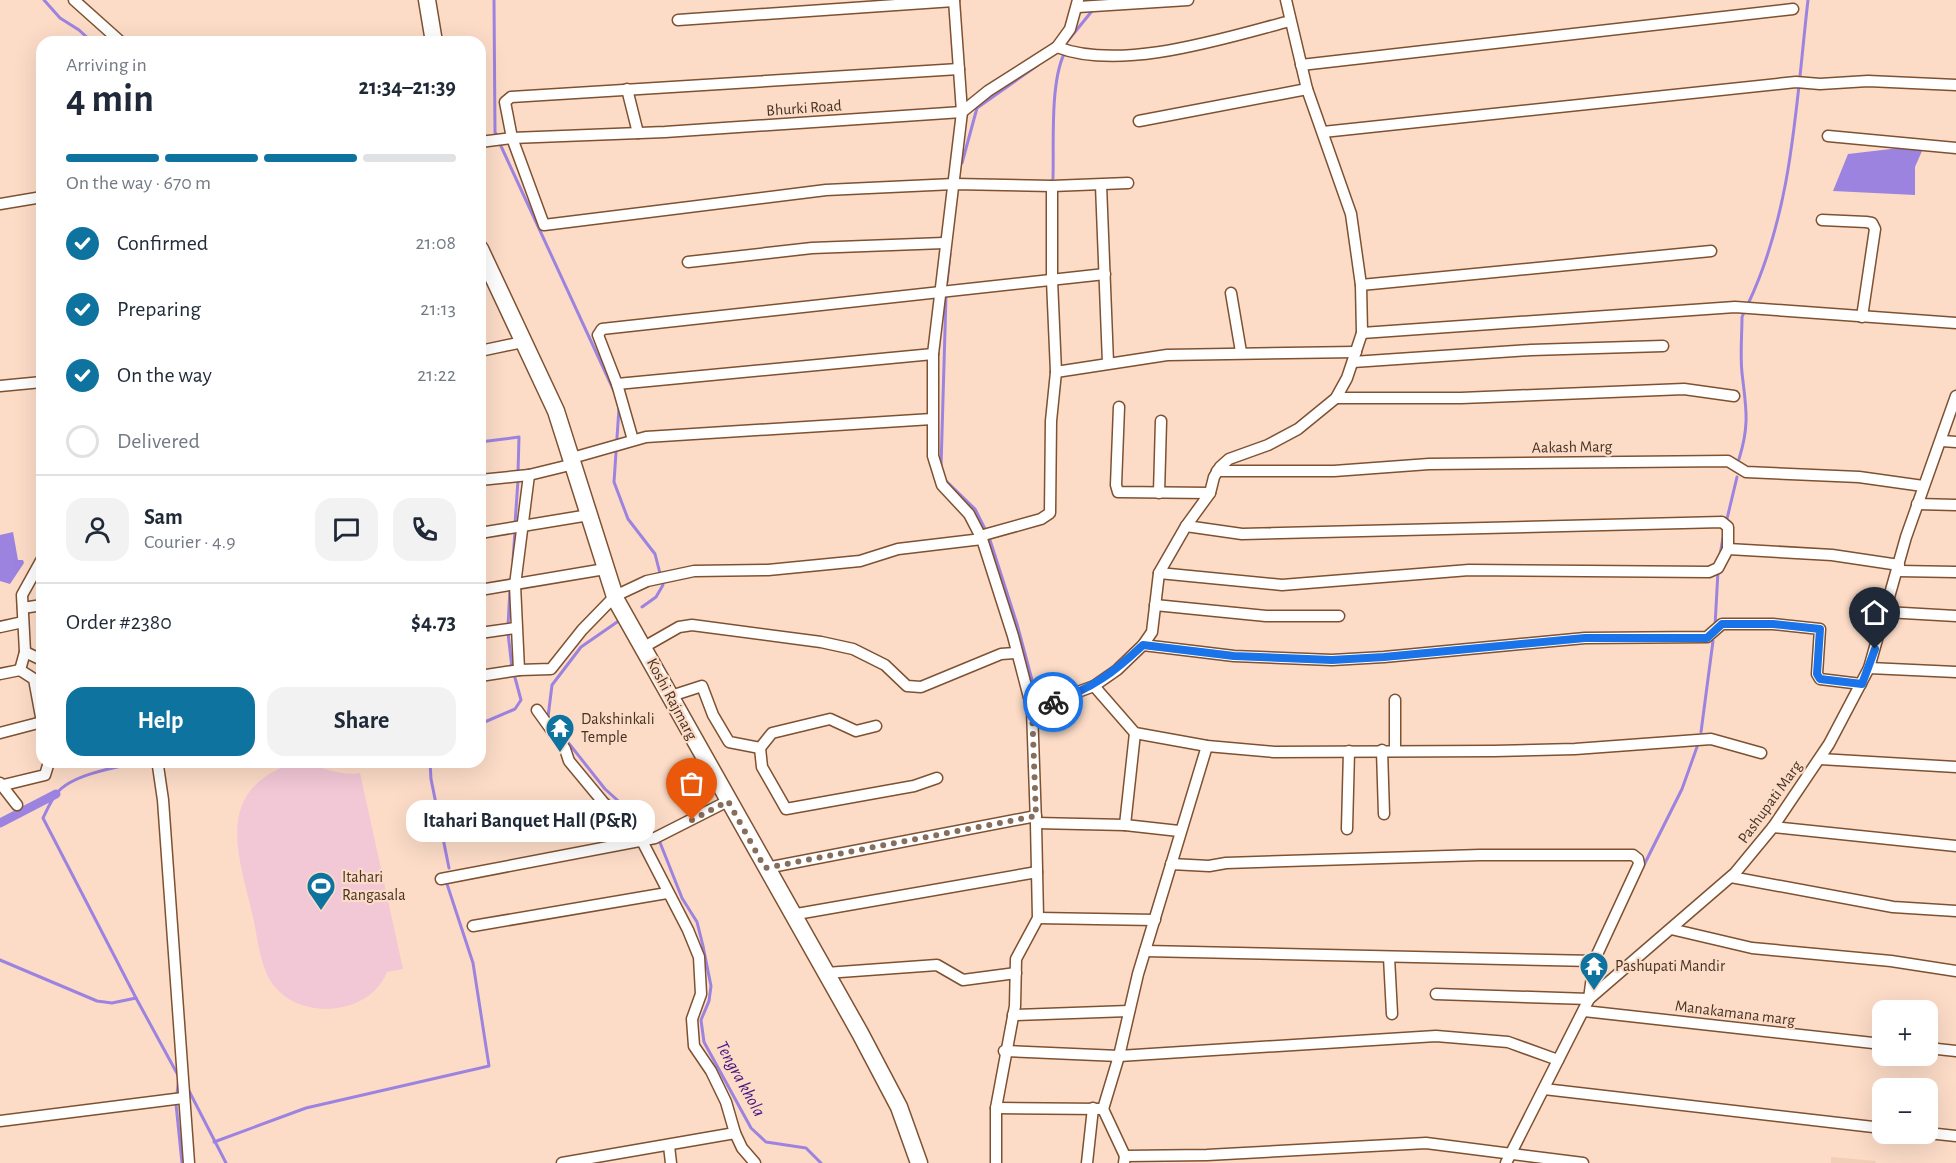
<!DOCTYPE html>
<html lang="en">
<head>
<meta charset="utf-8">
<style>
  :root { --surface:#fff; --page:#f2f2f3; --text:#1f2937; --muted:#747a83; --line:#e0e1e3; --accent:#0f73a0 }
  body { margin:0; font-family:"Alegreya Sans",sans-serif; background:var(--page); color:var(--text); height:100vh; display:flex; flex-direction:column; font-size:22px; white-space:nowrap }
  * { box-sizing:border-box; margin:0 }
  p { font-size:20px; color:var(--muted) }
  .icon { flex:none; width:33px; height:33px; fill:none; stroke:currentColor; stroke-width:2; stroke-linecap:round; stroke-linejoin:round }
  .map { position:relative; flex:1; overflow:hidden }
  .sheet { position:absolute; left:36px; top:36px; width:450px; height:732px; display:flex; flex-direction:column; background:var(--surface); border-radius:18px; box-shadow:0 6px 24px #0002 }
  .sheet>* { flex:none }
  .buttons { position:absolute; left:1872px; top:1000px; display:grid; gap:12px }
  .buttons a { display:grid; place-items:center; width:66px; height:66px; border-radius:12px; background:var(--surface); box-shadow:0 6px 24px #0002; font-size:30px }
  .pin { position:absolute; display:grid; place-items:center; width:51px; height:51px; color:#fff; margin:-62px -26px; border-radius:50% 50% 50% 0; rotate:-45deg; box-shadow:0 0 6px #0007 }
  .pin .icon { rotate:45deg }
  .courier { position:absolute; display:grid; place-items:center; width:60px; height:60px; margin:-30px; border:4px solid #1a73e8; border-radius:50%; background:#fff; color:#222; box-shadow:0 2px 8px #0007 }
  .bubble { position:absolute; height:42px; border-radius:18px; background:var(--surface); box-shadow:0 6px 24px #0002; font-size:20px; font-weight:700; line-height:42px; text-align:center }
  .summary em { font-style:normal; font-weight:700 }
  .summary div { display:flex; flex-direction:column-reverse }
  .summary { display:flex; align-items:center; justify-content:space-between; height:102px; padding:0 30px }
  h1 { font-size:39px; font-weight:700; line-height:45px }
  .bar { display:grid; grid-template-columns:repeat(4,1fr); gap:9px 6px; align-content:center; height:72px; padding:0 30px }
  .bar i { height:8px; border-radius:4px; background:var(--line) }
  .bar .active { background:var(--accent) }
  .bar p { grid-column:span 4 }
  .line { display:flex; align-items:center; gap:15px; padding:0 30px; border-top:2px solid var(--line) }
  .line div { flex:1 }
  .round { display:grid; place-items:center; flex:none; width:63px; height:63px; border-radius:18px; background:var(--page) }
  ol { padding:0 30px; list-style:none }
  li { display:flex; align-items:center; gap:18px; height:66px }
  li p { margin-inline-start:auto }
  li .icon { padding:6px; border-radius:50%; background:var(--accent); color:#fff; stroke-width:4 }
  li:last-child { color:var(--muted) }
  li i { width:33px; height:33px; border:3px solid var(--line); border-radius:50% }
  .button { display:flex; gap:12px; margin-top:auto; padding:12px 30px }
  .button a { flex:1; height:69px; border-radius:18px; background:var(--accent); color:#fff; font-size:24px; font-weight:700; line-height:69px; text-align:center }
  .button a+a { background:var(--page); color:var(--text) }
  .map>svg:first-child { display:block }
  .built { fill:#f1ceb6 }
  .green { fill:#f2c7d6 }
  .water { fill:#9d83e0 }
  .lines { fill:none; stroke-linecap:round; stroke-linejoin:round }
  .stream { stroke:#9d83e0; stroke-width:3 }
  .canal { stroke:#9d83e0; stroke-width:9 }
  .minor-casing { stroke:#7e5131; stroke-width:13 }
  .primary-casing { stroke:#7e5131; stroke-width:19 }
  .minor { stroke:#fff; stroke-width:10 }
  .primary { stroke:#fff; stroke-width:16 }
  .done { stroke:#866e5d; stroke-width:6; stroke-dasharray:0 10.8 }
  .route { stroke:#1a73e8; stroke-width:8 }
  .labels { text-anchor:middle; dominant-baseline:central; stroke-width:4.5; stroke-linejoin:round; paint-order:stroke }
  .street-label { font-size:16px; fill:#473324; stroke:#fcdcc7 }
  .poi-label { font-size:16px; fill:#473324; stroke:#fcdcc7; text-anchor:start }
  .water-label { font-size:18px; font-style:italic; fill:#451684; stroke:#fcdcc7 }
</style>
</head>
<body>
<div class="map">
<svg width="1956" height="1163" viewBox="0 0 1956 1163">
  <rect width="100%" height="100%" fill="#fcdcc7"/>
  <path class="built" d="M1831,1157L1876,1161L1875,1163H1831Z"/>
  <path class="green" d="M293,763C318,763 336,777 360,773L403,969L387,972C370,1015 303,1021 275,987C260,969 258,939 253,917C238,853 213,791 293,763Z"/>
  <g class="water">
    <path d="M1908,147L1922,151L1915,167V195L1833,191L1848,154Z"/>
    <path d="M13,532L18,560H23L24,563L10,584L0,581V535Z"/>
  </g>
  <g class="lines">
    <g class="stream">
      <path d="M44,0L60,18L79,30L92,42"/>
      <path d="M494,0L495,132L498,138"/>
      <path d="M1066,43L1092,11"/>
      <path d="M500,144L614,391"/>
      <path d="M962,163L977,108L1038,65"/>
      <path d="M1053,178C1054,144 1050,84 1064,54L1063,51"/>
      <path d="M947,282L950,254"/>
      <path d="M1748,304C1793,209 1796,103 1808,0"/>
      <path d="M619,408L614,482L628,519L655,554L663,585L656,597L642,607"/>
      <path d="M480,442L519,437L518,473"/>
      <path d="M1739,459C1750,424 1746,408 1742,373C1740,354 1742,335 1742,317L1745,310"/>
      <path d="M941,467L946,296"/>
      <path d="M944,479L975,509L986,531"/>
      <path d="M1726,523L1737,477"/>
      <path d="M515,524L518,480"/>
      <path d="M989,537L1017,624L1036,695"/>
      <path d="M1720,555L1723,538"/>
      <path d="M513,560L515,531"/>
      <path d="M620,620L581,647L552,685L548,717L605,789L656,835"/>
      <path d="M508,626L510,588"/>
      <path d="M1715,626L1718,571"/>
      <path d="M508,633L512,668"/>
      <path d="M480,724L515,709L521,700L514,674"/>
      <path d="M1701,732L1713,641"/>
      <path d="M430,762L431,779L449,868"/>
      <path d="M659,840L682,898L697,922L703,946L711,986L709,1001L701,1020L704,1042L751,1128L766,1142L806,1148L821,1163"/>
      <path d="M1643,867L1682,789L1697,747"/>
      <path d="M0,960L97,1001L112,1003L136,998L179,1077L177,1094"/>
      <path d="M136,998L43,818C47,810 51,800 57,793C72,774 118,767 141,762"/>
      <path d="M187,1087L226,1163"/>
      <path d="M176,1104L182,1163"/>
      <path d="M214,1142L306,1108L489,1066L473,963L446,881"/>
    </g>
    <path class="canal" d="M0,823L56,794"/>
    <g class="minor-casing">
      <g id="minor">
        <path d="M74,0L121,42"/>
        <path d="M954,0L962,112L933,354V456L942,485L969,514L982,539L1013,636L1032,709L1036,823L1038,918L1016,959L1015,1006L996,1108V1163"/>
        <path d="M1078,7L1188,0"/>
        <path d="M678,20L954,1"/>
        <path d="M1057,47C1121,72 1225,38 1290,21"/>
        <path d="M1301,65L1793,9"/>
        <path d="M959,69L511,97L505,102L512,138L544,225L826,190L954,184L1052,186L1128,183"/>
        <path d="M627,89L638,133"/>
        <path d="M1139,121L1307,89"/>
        <path d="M1323,132L1796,82L1820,84L1868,81L1956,85"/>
        <path d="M1828,136L1956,148"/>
        <path d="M480,142L512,138L665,132L962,112L988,91L1057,47L1070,29L1078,0"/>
        <path d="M1101,185L1108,363"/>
        <path d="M1052,186V280L1056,372"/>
        <path d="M0,204L42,197"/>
        <path d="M1822,220L1866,222L1872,223L1875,229L1862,317"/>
        <path d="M688,262L812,248L944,243"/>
        <path d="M1361,285L1711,251"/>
        <path d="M1231,293L1241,352"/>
        <path d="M1362,333L1735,307L1956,323"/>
        <path d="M480,351L523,342"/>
        <path d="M1353,362L1531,350L1663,346"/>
        <path d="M617,384L933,354"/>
        <path d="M0,386L42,382"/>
        <path d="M1336,398H1461L1684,389L1734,396"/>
        <path d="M1119,407L1116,485L1118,492L1210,493"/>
        <path d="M633,440L617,384L598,335L602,329L1105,274"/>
        <path d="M1942,441L1956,442"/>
        <path d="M572,458L646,437L932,419"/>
        <path d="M1217,471H1334L1429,464L1728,461L1746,472L1859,477L1923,486"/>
        <path d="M480,480L529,475L574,464"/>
        <path d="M1159,493L1161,421"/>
        <path d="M1917,504L1956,505"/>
        <path d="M1186,526L1242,534L1722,522L1728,527V549"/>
        <path d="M480,533L589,515"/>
        <path d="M980,536L1041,519L1050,513L1051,421L1056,372L1167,355L1356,352"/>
        <path d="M1898,571L1956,572"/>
        <path d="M1159,573L1282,585L1469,570L1709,572L1718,568L1728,549L1832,555L1899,565"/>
        <path d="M480,590L605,569"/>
        <path d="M1155,605L1266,616H1339"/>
        <path d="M23,608L42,605"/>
        <path d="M1886,612L1956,616"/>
        <path d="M0,627L23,622"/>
        <path d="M480,633L515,628"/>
        <path d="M1143,645L1234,656L1332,660L1384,657L1585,638L1707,637L1722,624H1773L1820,629L1817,674L1820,679L1861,684"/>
        <path d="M644,647L679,627L692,625L821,642L853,649L885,665L907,686L921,687L1001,654L1015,653"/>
        <path d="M25,652L42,660"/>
        <path d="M1869,668L1956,672"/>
        <path d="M519,670L551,669L582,630L615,596L647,581L694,571L768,570L860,561L898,549L982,539"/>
        <path d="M0,674L20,670"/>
        <path d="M480,676L519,670L515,585L529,475"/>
        <path d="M1094,686L1135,733L1207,746L1274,752L1494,751L1575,749L1711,739L1761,753"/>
        <path d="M671,696L702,686L713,715L729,742L760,748L772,733L830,719L856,731L876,726"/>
        <path d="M1395,700V751"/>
        <path d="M1032,709L1094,686L1117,670L1143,645L1152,632L1159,573L1186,526L1210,493L1214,477L1220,467L1229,459L1268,445L1298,429L1336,398L1347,378L1362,333L1361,285L1351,214L1307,89L1286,0"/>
        <path d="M537,710L565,749L569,761L603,802L641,839L688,930L699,957L701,994L692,1019L694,1046L711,1071L726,1102L735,1133L562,1163"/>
        <path d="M42,722L34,679L20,670L25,652L22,595L42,559"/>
        <path d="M0,733L42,722"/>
        <path d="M760,748L762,767L786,809L914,786L937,778"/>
        <path d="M1382,750L1384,814"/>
        <path d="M1820,759L1956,767"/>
        <path d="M158,766L163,800L189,1163"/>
        <path d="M0,783L17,805"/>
        <path d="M0,786L45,775L49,762"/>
        <path d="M1036,823L1125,825L1179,831"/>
        <path d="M1125,825L1135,733"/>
        <path d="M1773,827L1956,846"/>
        <path d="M1347,829L1349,751"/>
        <path d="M1171,864L1209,866L1226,863L1480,855H1633L1638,859L1639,864L1594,961L1589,999L1436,994"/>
        <path d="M766,868L1036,816"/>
        <path d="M1731,877L1893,907L1956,911"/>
        <path d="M441,879L655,838L728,801"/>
        <path d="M791,915L1037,872"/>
        <path d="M1038,918L1155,920"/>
        <path d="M473,926L667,893"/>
        <path d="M1671,929L1752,948L1891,961L1956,971"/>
        <path d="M1145,951L1594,961"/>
        <path d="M1389,957L1392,1014"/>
        <path d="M826,973L937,965L963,980L1016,973"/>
        <path d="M1584,1011L1882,1044"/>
        <path d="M1013,1015L1129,1011"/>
        <path d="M1928,1048L1956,1051"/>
        <path d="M1004,1051L1119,1056L1436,1036L1508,1042L1558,1060"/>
        <path d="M1544,1089L1882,1128"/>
        <path d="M996,1108L1103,1109L1125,1156"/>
        <path d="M1103,1109L1119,1056L1138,974L1207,746"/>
        <path d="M0,1121L183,1098"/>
        <path d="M735,1133L742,1148L755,1163"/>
        <path d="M1928,1133L1956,1136"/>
        <path d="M669,1146L671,1163"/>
        <path d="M1087,1163L1093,1108"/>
        <path d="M1124,1163L1125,1156L1207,1155L1426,1143L1583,1163"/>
        <path d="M1506,1163L1589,999L1735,873L1773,827L1829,744L1869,668L1906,537L1956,396"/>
      </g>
    </g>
    <g class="primary-casing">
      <g id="primary">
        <path d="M427,0L434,42"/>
        <path d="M480,249L556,411L616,600L860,1033L899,1107L919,1163"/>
      </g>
    </g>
    <use href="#minor" class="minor"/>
    <use href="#primary" class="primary"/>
  </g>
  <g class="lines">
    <path class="done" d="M692,820L728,801L765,868L1036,816L1032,709L1053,702"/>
    <path class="route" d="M1053,702C1093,688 1113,673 1143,645L1234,656L1332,660L1384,657L1585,638H1707L1722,624H1773L1820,629L1817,674L1820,679L1862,684L1875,649"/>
  </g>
  <defs>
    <g id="temple-pin" transform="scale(1.5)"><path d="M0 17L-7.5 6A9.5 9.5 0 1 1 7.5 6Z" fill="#0f73a0" stroke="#fcdcc7"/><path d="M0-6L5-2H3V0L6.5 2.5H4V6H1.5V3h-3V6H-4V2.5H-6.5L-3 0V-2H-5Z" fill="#fff"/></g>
    <g id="stadium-pin" transform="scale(1.5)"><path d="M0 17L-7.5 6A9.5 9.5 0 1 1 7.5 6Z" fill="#0f73a0" stroke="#fcdcc7"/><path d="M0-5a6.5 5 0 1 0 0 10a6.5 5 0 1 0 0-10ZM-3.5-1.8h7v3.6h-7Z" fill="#fff"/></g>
  </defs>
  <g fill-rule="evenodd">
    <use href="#temple-pin" x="560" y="728"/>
    <use href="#stadium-pin" x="321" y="886"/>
    <use href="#temple-pin" x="1594" y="966"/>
  </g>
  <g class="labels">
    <g class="street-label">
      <text transform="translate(804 108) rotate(-4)">Bhurki Road</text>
      <text transform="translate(1572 447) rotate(-1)">Aakash Marg</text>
      <text transform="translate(672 699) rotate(62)">Koshi Rajmarg</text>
      <text transform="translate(1770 802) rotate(-54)">Pashupati Marg</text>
      <text transform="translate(1735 1013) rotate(7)">Manakamana marg</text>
    </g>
    <g class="poi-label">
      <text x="581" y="719">Dakshinkali<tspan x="581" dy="18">Temple</tspan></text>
      <text x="342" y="877">Itahari<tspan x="342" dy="18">Rangasala</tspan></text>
      <text x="1615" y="966">Pashupati Mandir</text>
    </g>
    <g class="water-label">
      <text transform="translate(740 1079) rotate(61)">Tengra khola</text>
    </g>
  </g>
</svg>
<div class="buttons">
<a>+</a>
<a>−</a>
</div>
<div class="pin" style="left:692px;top:820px;background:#ea580c"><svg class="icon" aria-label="bag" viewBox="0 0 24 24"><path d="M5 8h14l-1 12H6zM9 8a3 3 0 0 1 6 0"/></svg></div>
<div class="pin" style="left:1875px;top:649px;background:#1f2937"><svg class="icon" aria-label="home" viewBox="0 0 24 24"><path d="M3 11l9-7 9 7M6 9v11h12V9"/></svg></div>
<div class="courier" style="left:1053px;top:702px"><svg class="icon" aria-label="bike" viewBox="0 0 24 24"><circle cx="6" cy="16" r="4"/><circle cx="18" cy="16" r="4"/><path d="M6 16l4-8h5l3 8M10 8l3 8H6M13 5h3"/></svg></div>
<div class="bubble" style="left:406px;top:800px;width:249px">Itahari Banquet Hall (P&amp;R)</div>
<section class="sheet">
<div class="summary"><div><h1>4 min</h1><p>Arriving in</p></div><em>21:34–21:39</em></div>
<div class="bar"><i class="active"></i><i class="active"></i><i class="active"></i><i></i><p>On the way · 670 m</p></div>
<ol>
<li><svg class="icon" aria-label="check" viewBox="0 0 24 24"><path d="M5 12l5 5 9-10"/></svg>Confirmed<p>21:08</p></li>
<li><svg class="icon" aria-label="check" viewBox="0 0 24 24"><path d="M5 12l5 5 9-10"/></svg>Preparing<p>21:13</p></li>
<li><svg class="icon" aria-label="check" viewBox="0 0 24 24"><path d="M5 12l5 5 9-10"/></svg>On the way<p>21:22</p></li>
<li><i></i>Delivered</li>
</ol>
<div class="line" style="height:108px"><a class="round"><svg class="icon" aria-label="person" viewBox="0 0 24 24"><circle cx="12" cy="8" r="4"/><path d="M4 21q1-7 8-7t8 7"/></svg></a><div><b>Sam</b><p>Courier · 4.9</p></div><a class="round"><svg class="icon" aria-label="chat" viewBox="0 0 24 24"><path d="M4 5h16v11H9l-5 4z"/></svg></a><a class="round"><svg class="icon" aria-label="phone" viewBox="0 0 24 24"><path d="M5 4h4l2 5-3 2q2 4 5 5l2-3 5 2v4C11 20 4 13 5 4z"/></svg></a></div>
<div class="line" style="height:78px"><div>Order #2380</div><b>$4.73</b></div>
<div class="button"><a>Help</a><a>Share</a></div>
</section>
</div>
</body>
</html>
